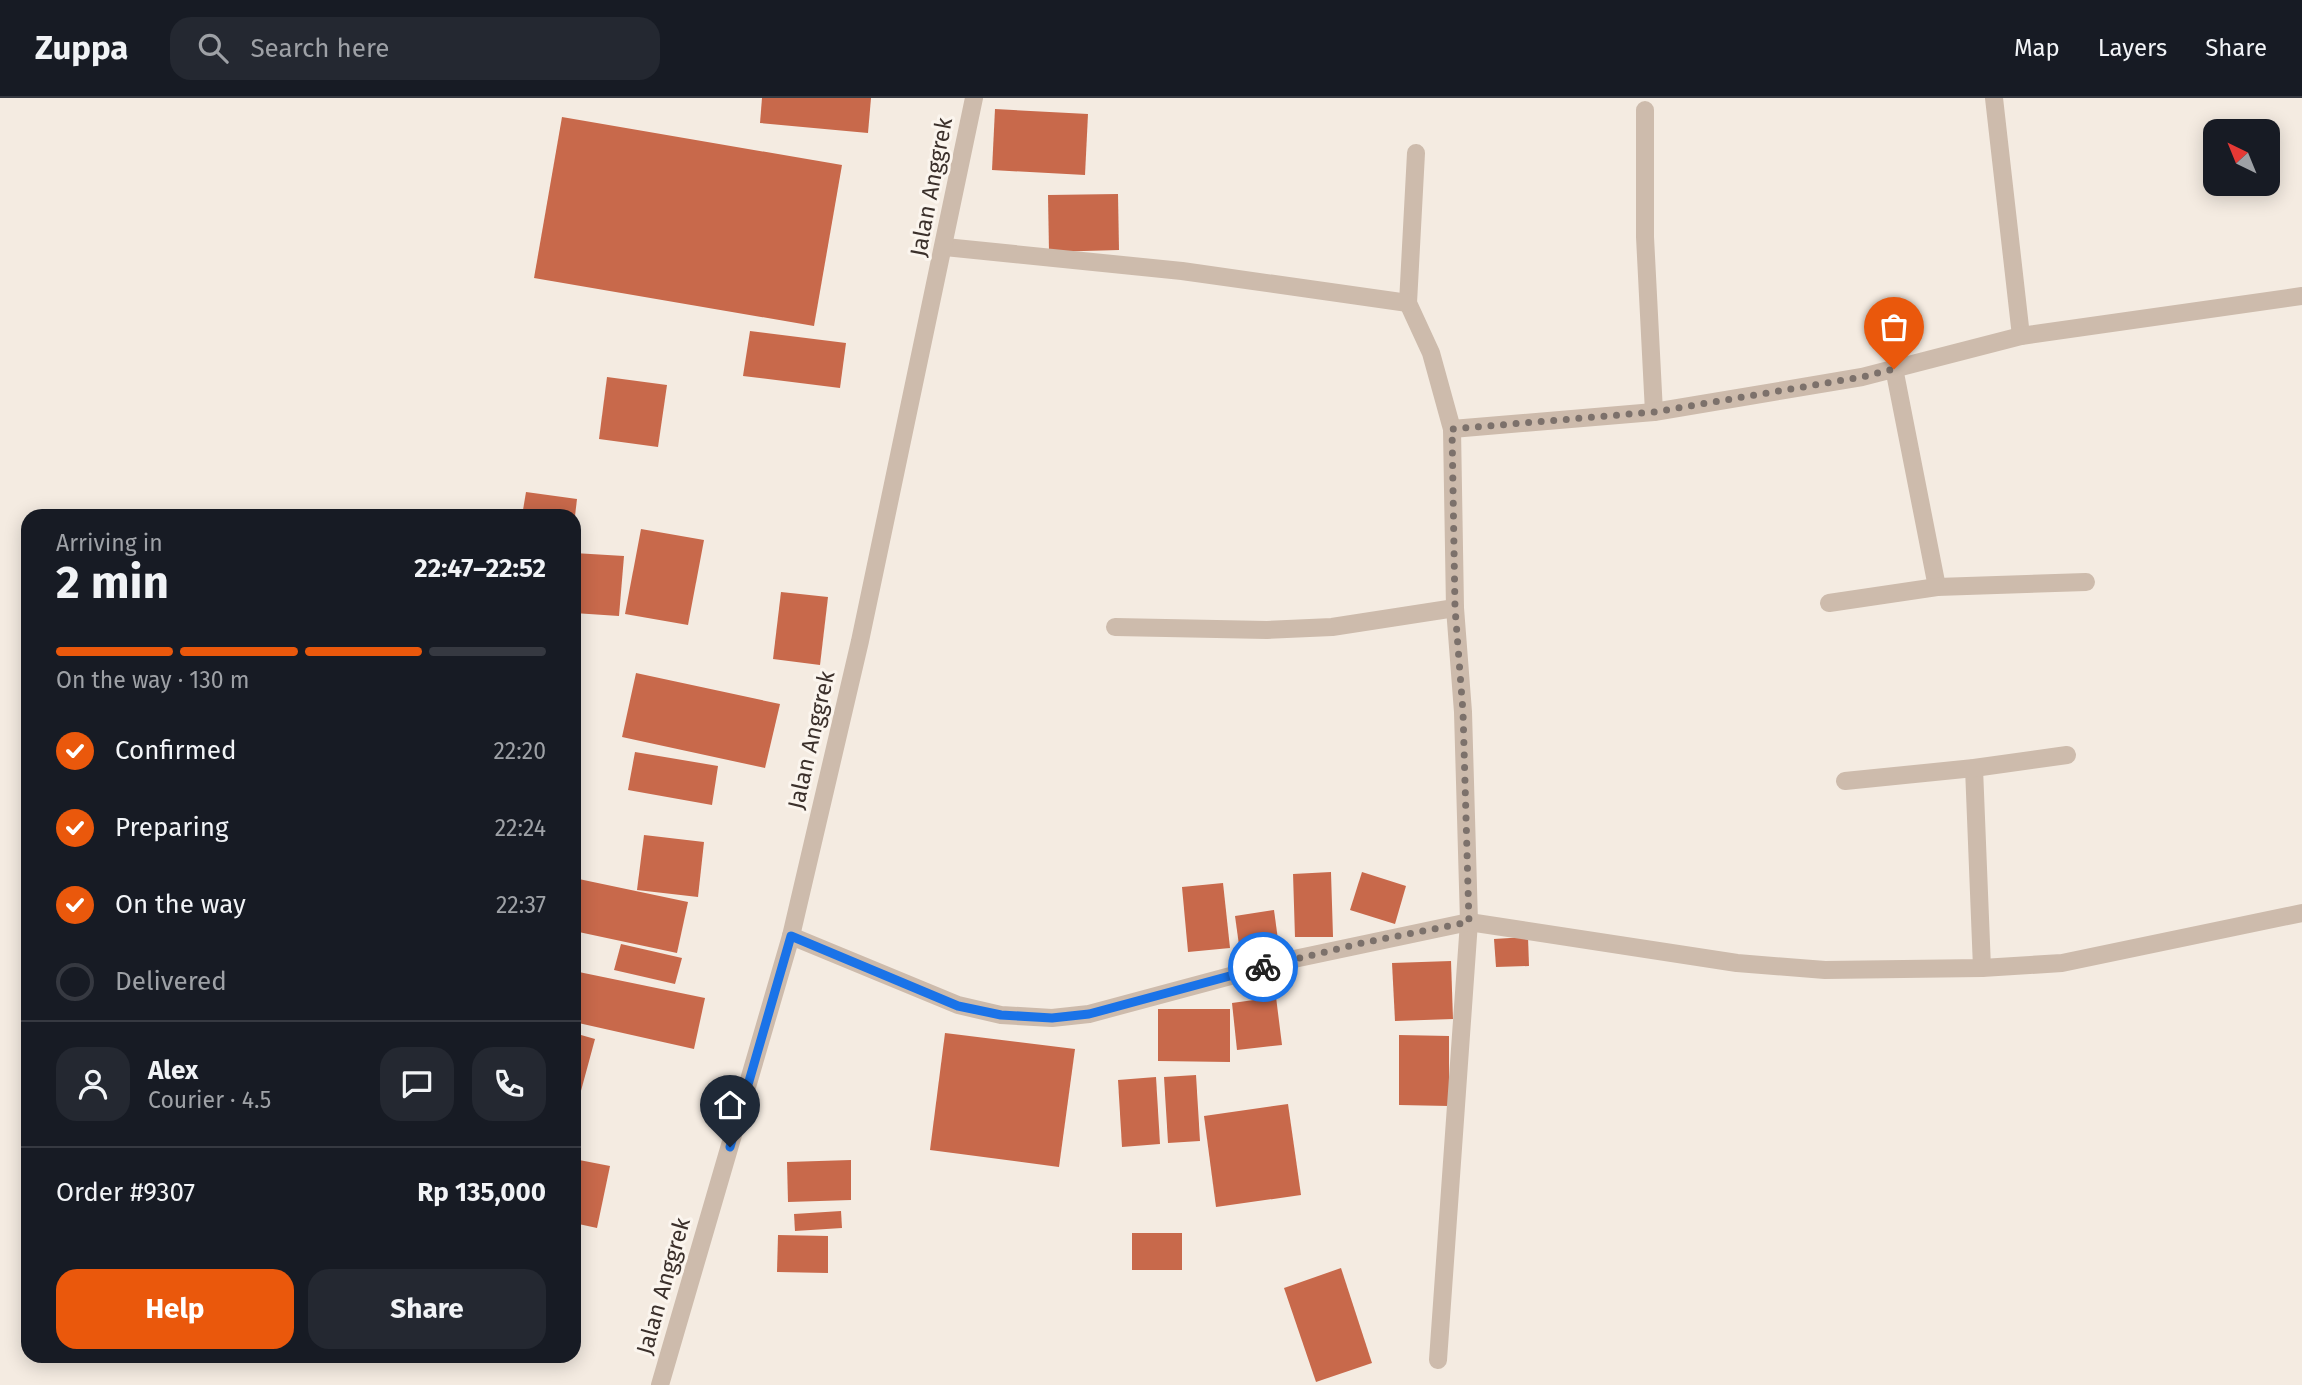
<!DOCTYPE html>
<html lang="en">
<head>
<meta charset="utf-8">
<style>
  :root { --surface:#171b24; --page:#242831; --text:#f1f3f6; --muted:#9ea1a6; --line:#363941; --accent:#ea580c }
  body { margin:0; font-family:"Fira Sans",sans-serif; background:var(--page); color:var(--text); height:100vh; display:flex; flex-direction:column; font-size:26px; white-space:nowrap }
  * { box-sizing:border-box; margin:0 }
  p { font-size:23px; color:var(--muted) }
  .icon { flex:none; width:38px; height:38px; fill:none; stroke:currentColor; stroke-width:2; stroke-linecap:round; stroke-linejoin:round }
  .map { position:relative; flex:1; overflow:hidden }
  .sheet { position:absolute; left:21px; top:411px; width:560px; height:854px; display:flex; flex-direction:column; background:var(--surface); border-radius:21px; box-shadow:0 4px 18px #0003 }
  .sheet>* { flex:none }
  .needle { width:46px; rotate:317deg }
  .fabs { position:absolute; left:2203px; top:21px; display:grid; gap:14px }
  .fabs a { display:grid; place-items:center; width:77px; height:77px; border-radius:14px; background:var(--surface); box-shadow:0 4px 18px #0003; font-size:35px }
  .pin { position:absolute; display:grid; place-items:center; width:60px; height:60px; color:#fff; margin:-72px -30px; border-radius:50% 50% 50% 0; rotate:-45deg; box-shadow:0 0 7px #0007 }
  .pin .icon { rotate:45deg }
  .courier { position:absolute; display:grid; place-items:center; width:70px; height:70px; margin:-35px; border:5px solid #1a73e8; border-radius:50%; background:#fff; color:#222; box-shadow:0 2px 9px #0007 }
  .headline em { font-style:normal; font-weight:700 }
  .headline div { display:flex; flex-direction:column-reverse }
  .headline { display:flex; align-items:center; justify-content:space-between; height:119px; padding:0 35px }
  h1 { font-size:46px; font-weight:700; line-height:52px }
  .bar { display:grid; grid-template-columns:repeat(4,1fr); gap:10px 7px; align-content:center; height:84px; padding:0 35px }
  .bar i { height:9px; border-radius:5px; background:var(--line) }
  .bar .selected { background:var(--accent) }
  .bar p { grid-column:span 4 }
  .line { display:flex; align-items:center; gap:18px; padding:0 35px; border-top:2px solid var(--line) }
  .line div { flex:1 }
  .round { display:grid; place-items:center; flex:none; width:74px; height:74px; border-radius:21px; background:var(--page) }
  ol { padding:0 35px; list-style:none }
  li { display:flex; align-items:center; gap:21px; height:77px }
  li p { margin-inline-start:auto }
  li .icon { padding:7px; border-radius:50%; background:var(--accent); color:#fff; stroke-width:4 }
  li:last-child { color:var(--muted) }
  li i { width:38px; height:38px; border:4px solid var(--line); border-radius:50% }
  .primary-button { display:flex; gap:14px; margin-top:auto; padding:14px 35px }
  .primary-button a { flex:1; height:80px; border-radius:21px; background:var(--accent); color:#fff; font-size:28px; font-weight:700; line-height:80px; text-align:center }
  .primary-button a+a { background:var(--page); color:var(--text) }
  header { display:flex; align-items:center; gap:42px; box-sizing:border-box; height:98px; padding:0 35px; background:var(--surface); border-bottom:2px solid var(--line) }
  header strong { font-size:33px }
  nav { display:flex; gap:38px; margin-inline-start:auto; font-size:24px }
  .search { width:490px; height:63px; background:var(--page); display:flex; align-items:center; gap:18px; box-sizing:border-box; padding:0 24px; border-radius:21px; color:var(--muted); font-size:26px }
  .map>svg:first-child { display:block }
  .building { fill:#c8694b }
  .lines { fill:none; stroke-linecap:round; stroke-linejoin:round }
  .minor { stroke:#cdbbac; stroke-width:18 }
  .done { stroke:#7c716b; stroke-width:7; stroke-dasharray:0 12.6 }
  .route { stroke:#1a73e8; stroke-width:9 }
  .labels { text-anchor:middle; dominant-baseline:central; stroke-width:6; stroke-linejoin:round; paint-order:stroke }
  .street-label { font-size:23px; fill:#3b302b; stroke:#fbf5ee }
</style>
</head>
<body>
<header>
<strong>Zuppa</strong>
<div class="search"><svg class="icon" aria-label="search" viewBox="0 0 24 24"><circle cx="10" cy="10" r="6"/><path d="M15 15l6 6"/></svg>Search here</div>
<nav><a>Map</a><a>Layers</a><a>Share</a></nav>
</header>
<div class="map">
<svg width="2302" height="1287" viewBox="0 0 2302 1287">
  <rect width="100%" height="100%" fill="#f4ebe1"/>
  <g class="building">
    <path d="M762,0H871L868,35L760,25Z"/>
    <path d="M995,11L1088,16L1085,77L992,72Z"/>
    <path d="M562,19L842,67L814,228L534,180Z"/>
    <path d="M1118,96L1119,152L1049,154L1048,97Z"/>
    <path d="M750,233L846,245L840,290L743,278Z"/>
    <path d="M607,279L667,287L658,349L599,341Z"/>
    <path d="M526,394L577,401L575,418H522Z"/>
    <path d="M641,431L704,442L688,527L625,516Z"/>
    <path d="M574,455L624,458L619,518L574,515Z"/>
    <path d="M781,494L828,499L820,567L773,561Z"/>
    <path d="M636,575L780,606L765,670L622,639Z"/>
    <path d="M635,654L718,668L712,707L628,692Z"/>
    <path d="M644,737L704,744L698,799L637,792Z"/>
    <path d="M1331,774L1333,839H1295L1293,776Z"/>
    <path d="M1362,774L1406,788L1395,826L1350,812Z"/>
    <path d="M574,780L688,804L677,855L574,833Z"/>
    <path d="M1223,785L1230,850L1188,854L1182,789Z"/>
    <path d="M1274,812L1281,864L1242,869L1235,818Z"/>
    <path d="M1528,839L1529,868L1496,869L1494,841Z"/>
    <path d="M621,846L682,860L675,886L614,872Z"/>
    <path d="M1451,863L1453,921L1395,923L1392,865Z"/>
    <path d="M574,873L705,900L694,951L574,924Z"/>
    <path d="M1276,899L1282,947L1237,952L1232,905Z"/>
    <path d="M1158,911H1230V964L1158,963Z"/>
    <path d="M574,935L595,941L575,1015H574Z"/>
    <path d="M945,935L1075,951L1059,1069L930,1052Z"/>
    <path d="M1399,937L1449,938V1008L1399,1007Z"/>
    <path d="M1196,977L1200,1043L1168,1045L1164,979Z"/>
    <path d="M1156,979L1160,1046L1122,1049L1118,982Z"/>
    <path d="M1288,1006L1301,1097L1216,1109L1204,1018Z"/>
    <path d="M574,1061L610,1068L597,1130L574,1125Z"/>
    <path d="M851,1062V1102L788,1104L787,1064Z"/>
    <path d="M841,1113L842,1130L795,1133L794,1116Z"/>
    <rect x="1132" y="1135" width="50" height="37"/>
    <path d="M778,1137L828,1138V1175L777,1174Z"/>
    <path d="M1341,1170L1372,1265L1316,1284L1284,1190Z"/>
  </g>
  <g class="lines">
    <g class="minor">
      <path d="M1994,0L2021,238"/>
      <path d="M1645,12V139L1654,314"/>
      <path d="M1416,55L1408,205L1431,255L1452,331L1455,510L1463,614L1469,824L1438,1262"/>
      <path d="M945,149L1182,173L1408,205"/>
      <path d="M1894,270L1937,489"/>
      <path d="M1452,331L1654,314L1862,279L2021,238L2302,198"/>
      <path d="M1829,505L1937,489L2086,484"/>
      <path d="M1115,529L1267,532L1332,529L1455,510"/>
      <path d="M1974,670L1982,870"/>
      <path d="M1845,683L1974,670L2067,657"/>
      <path d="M791,838L958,907L1001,917L1052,920L1089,916L1294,861L1469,824L1737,865L1825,872L1982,870L2062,865L2302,815"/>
      <path d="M660,1287L791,838L860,543L974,0"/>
    </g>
  </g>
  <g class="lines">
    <path class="done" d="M1263,869L1362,845L1469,824L1463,614L1455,510L1452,331L1654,314L1862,279L1894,271"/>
    <path class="route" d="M730,1049L791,838L958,908L1001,917L1052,920L1089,916L1263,869"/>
  </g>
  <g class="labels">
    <g class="street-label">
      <text transform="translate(931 89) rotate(-79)">Jalan Anggrek</text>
      <text transform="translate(811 642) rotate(-77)">Jalan Anggrek</text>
      <text transform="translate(663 1188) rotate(-74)">Jalan Anggrek</text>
    </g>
  </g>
</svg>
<div class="fabs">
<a><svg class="needle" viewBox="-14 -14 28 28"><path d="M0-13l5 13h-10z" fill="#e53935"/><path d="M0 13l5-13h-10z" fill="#9ea1a6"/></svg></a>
</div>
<div class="pin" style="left:1894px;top:271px;background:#ea580c"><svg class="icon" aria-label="bag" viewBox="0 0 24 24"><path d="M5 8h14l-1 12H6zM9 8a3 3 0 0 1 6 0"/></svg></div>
<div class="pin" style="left:730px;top:1049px;background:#1f2937"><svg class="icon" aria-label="home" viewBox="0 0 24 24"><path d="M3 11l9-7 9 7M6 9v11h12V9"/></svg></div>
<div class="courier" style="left:1263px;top:869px"><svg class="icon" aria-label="bike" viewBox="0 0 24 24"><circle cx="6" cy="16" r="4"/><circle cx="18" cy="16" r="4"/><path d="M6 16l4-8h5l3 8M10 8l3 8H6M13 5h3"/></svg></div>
<section class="sheet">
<div class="headline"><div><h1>2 min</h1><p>Arriving in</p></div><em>22:47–22:52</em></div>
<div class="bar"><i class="selected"></i><i class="selected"></i><i class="selected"></i><i></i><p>On the way · 130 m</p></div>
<ol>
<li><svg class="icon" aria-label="check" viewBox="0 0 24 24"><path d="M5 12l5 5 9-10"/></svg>Confirmed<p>22:20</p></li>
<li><svg class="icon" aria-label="check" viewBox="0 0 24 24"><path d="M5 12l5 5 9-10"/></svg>Preparing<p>22:24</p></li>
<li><svg class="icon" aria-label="check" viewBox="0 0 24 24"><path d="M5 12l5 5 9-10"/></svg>On the way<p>22:37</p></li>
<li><i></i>Delivered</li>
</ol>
<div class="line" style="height:126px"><a class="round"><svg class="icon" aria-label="person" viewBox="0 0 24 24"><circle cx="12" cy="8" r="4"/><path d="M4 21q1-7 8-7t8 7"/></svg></a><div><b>Alex</b><p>Courier · 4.5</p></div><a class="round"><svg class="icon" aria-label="chat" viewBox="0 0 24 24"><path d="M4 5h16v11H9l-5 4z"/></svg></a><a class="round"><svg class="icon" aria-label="phone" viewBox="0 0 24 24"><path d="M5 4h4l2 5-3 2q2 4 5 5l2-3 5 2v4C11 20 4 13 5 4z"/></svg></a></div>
<div class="line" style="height:91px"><div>Order #9307</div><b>Rp 135,000</b></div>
<div class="primary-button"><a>Help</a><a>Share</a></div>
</section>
</div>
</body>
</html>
